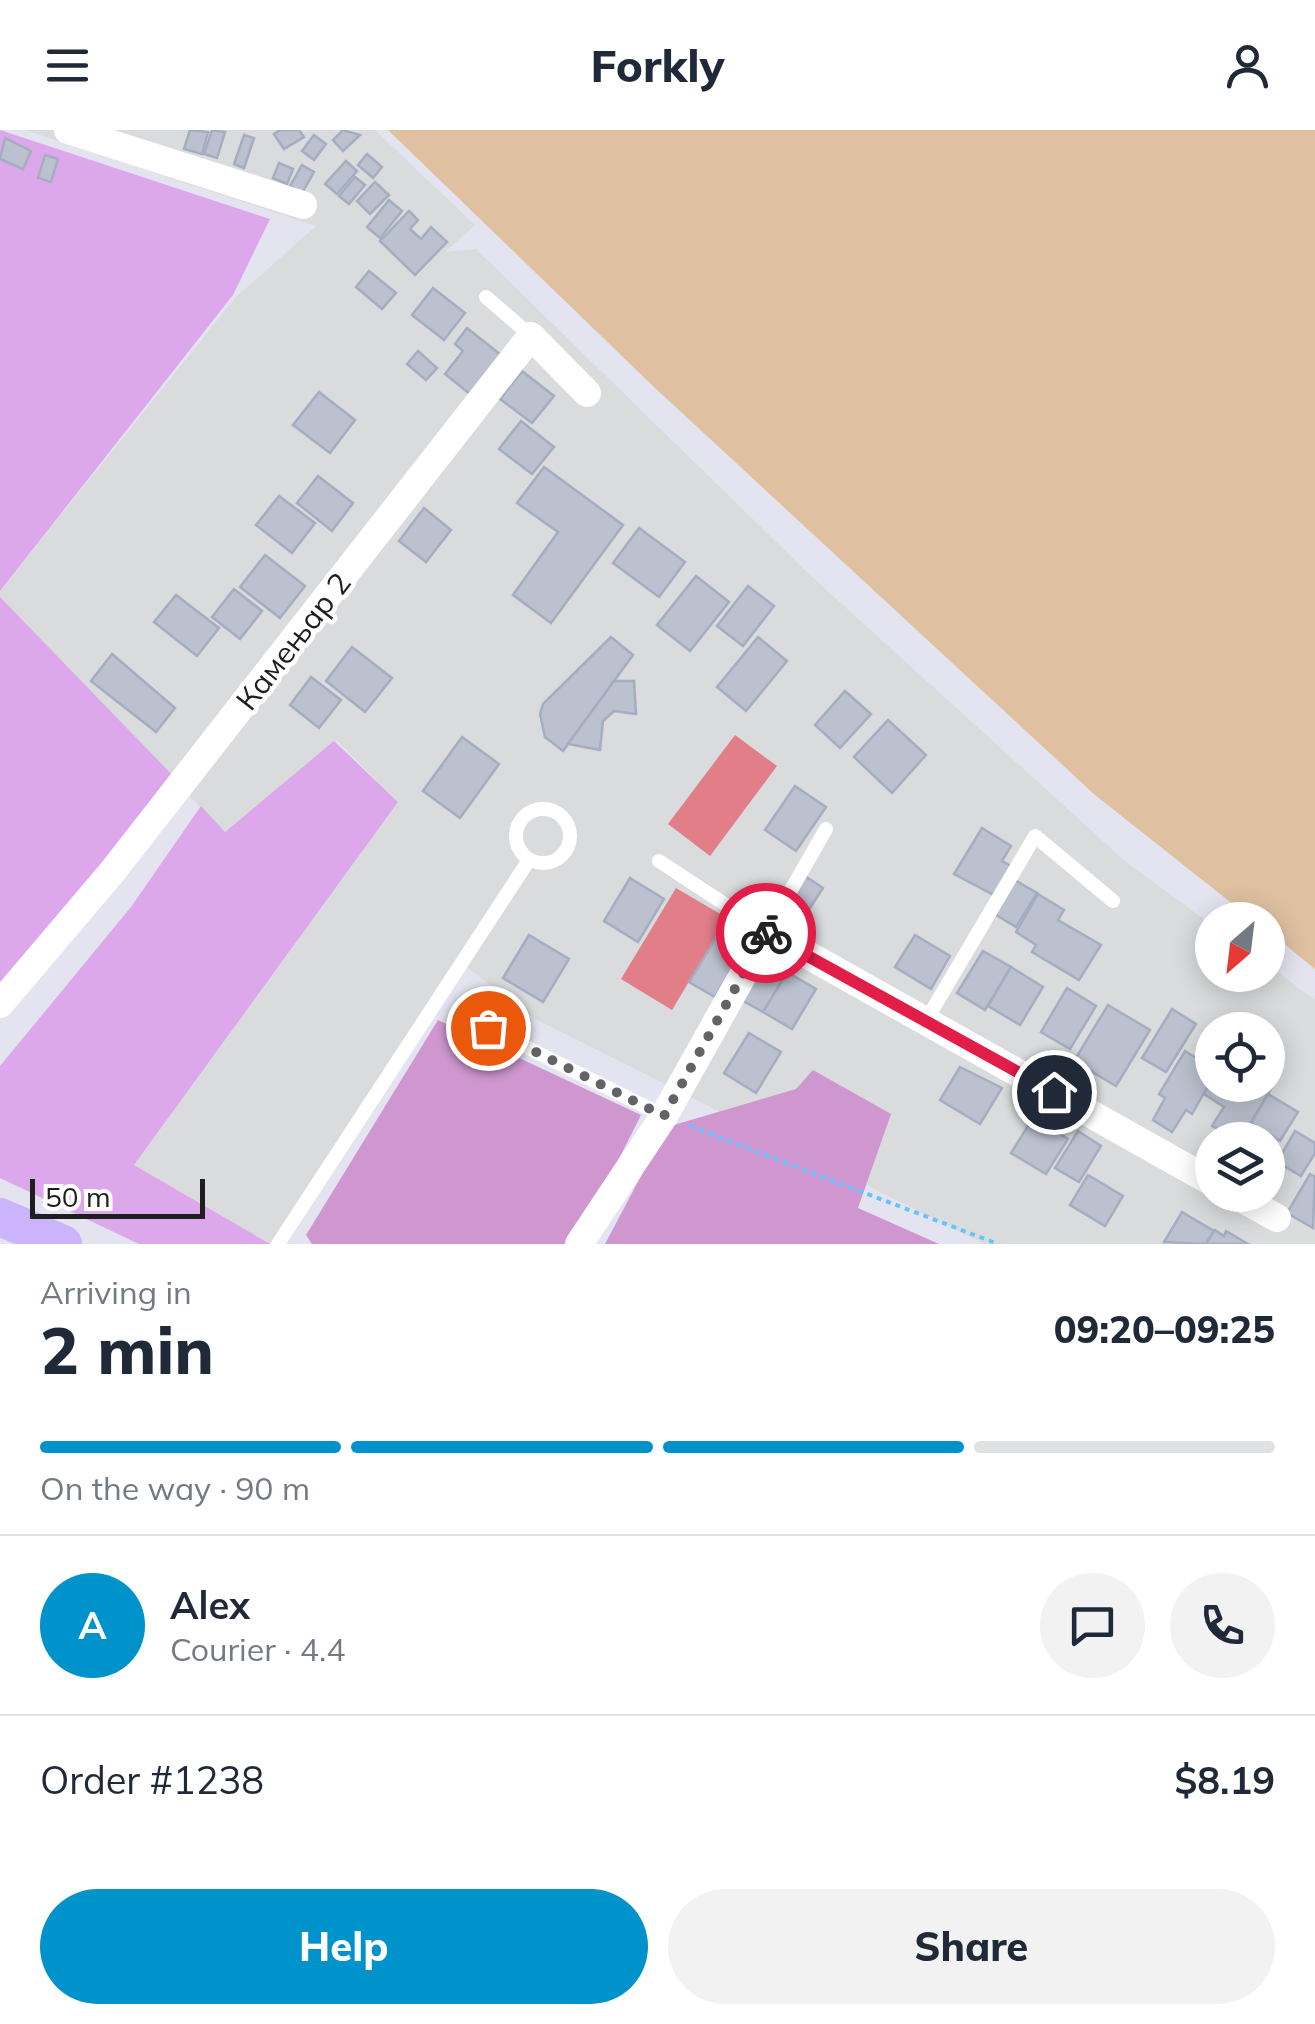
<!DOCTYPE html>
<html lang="en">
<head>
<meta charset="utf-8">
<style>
  :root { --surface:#fff; --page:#f2f2f3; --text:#1f2937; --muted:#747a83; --line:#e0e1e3; --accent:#0093cb }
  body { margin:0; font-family:Mulish,sans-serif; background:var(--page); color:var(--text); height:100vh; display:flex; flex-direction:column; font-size:38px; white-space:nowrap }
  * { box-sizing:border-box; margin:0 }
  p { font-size:32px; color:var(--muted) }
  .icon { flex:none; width:55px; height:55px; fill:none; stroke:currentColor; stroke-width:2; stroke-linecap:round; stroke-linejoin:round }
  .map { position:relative; height:1114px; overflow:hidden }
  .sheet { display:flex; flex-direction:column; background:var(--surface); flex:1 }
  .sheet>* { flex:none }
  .needle { width:65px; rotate:208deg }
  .tools { position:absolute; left:1195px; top:772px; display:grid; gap:20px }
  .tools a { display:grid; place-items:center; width:90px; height:90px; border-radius:50%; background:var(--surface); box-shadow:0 5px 25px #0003; font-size:50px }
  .scale { position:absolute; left:30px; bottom:25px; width:175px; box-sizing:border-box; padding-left:10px; border:5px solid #1e1e1e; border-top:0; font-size:28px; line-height:35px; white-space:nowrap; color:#1e1e1e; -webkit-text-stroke:8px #fff; paint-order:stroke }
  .pin { position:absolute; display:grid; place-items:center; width:85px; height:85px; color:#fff; margin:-42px; border:5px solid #fff; border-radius:50%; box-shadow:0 2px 10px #0007 }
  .courier { position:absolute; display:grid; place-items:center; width:100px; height:100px; margin:-50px; border:8px solid #e11d48; border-radius:50%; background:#fff; color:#222; box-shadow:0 2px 12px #0007 }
  .overview em { font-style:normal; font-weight:800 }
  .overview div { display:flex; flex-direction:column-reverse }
  .overview { display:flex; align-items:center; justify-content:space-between; height:170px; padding:0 40px }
  h1 { font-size:65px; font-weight:800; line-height:75px }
  .bar { display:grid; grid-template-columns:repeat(4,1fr); gap:15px 10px; align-content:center; height:120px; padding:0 40px }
  .bar i { height:12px; border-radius:8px; background:var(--line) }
  .bar .on { background:var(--accent) }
  .bar p { grid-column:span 4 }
  .line { display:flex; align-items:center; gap:25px; padding:0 40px; border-top:2px solid var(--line) }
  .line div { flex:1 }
  .round { display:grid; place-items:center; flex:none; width:105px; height:105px; border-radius:52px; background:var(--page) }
  .button { display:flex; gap:20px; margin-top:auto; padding:20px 40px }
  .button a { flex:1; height:115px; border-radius:60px; background:var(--accent); color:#fff; font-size:40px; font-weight:800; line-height:115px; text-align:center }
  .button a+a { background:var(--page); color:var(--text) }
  header { display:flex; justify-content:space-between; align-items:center; height:130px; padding:0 40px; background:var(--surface); font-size:45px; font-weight:800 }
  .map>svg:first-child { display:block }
  .residential { fill:#dadbdc; fill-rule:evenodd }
  .grass { fill:#dda7eb }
  .forest { fill:#cf96d0 }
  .pitch { fill:#e17e88 }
  .water { fill:#dfc0a1 }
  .building { fill:#bcc1cf; stroke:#a5adc1; stroke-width:2.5 }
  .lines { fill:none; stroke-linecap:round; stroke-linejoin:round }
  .path { stroke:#64c4ff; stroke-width:4; stroke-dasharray:5 5; stroke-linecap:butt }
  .lane { stroke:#fff; stroke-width:14 }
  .street { stroke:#fff; stroke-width:28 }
  .secondary { stroke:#ccb4fc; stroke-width:38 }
  .done { stroke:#636367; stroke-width:10; stroke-dasharray:0 18 }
  .route { stroke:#e11d48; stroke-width:12 }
  .labels { text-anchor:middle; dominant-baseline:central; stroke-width:9; stroke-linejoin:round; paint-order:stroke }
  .street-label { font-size:30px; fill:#1e1e1e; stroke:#fff }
</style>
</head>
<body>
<header><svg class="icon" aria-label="menu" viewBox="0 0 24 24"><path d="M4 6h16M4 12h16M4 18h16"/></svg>Forkly<svg class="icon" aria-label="person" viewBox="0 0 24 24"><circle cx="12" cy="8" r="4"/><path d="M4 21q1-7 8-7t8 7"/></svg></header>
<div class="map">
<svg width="1315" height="1114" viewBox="0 0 1315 1114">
  <rect width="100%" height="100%" fill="#e3e4ef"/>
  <path class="residential" d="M25,0H375L475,95L445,122L476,119L810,445L1126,732L1212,795V845H1268V835L1315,870V1114H984L535,889L464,835L287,1114H270L134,1035L398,672L337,611L224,702L0,467V461L236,167L316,96ZM1212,900H1268V955H1212ZM1212,1010H1268V1065H1212Z"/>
  <g class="grass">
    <path d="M0,0L270,89L233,165L0,461Z"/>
    <path d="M0,467L180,653L0,864Z"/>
    <path d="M334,611L398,672L134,1035L270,1114H139L0,1048V936L131,777L201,676L225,702Z"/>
  </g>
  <g class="forest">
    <path d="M438,890L641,985L576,1114H312L306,1105Z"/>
    <path d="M813,940L891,984L858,1078L939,1114H605L667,997L796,959Z"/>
  </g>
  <g class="pitch">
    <path d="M735,605L777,636L710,726L668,694Z"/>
    <path d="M676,758L727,788L672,880L621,849Z"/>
  </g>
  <path class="water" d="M388,0H1315V839L1268,801V790H1253L1095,665L655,258Z"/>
  <g class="building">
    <path d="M190,0L208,2L202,24L184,19Z"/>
    <path d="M212,0L225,2L217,28L204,24Z"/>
    <path d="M280,0H299L304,7L284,19L274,4Z"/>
    <path d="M343,0L360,5L343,21L333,10Z"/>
    <path d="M244,5L254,8L244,38L234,34Z"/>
    <path d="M314,5L326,14L314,30L302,21Z"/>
    <path d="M5,8L31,21L23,39L0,29Z"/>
    <path d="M367,24L382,37L373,48L358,35Z"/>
    <path d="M45,25L58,29L51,52L38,48Z"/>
    <path d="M346,31L357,41L337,64L325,54Z"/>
    <path d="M279,33L293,39L287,54L273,48Z"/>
    <path d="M302,35L314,42L302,63L290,56Z"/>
    <path d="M355,47L365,55L349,74L339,66Z"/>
    <path d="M375,52L389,65L370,84L357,71Z"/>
    <path d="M389,70L402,81L380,108L367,97Z"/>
    <path d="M409,81L418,90L410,99L421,109L431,97L447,112L415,145L380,111Z"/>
    <path d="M369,141L396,163L382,179L356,157Z"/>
    <path d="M433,158L465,183L444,210L412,185Z"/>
    <path d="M467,198L506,229L475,268L445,244L463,221L455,214Z"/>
    <path d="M418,221L437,238L426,250L407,234Z"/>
    <path d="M522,241L554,266L532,293L500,269Z"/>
    <path d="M319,262L355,290L330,323L293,295Z"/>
    <path d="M521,291L554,317L532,344L499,319Z"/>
    <path d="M544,337L623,395L551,493L513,465L558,402L517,373Z"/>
    <path d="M318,346L353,373L332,401L297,373Z"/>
    <path d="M279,366L315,393L292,423L256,395Z"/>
    <path d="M424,378L451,400L426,432L399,411Z"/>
    <path d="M639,398L685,432L659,467L613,433Z"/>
    <path d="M265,425L305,456L280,488L240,457Z"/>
    <path d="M696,446L729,472L690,521L657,495Z"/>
    <path d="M748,456L774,476L743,516L717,496Z"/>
    <path d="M234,459L262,481L240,509L212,487Z"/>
    <path d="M176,465L219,498L197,526L154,492Z"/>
    <path d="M611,507L633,525L563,621L545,607L540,584L543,574Z"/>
    <path d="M758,507L787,531L746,581L717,557Z"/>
    <path d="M352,517L392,548L365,582L326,551Z"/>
    <path d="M112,524L175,578L156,602L91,551Z"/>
    <path d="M311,547L341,570L319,598L290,575Z"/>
    <path d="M614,551H634L636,584L614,581L603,591L600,620L568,614Z"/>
    <path d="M845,561L871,584L840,618L815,595Z"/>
    <path d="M888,590L926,625L892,663L854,627Z"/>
    <path d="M462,607L499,634L460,688L423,661Z"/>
    <path d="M795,656L826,677L796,721L765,700Z"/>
    <path d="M982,698L1011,716L1002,731L1011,736L994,765L954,744Z"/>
    <path d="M805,746L823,758L802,790L785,779Z"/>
    <path d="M630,748L664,769L638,812L604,791Z"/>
    <path d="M1013,749L1037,763L1016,797L993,783Z"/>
    <path d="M1038,764L1064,780L1058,790L1101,815L1079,850L1032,822L1036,815L1016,802Z"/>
    <path d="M722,798L747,813L715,867L689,852Z"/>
    <path d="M529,805L569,829L543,872L503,848Z"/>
    <path d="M915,805L950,826L931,859L895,837Z"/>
    <path d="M983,821L1011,837L985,880L957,863Z"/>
    <path d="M756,836L782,851L763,882L738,868Z"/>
    <path d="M1011,837L1043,857L1020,895L988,876Z"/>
    <path d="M787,842L816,859L792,899L763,882Z"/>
    <path d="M1067,858L1096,876L1070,919L1041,902Z"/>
    <path d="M1108,875L1150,900L1116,956L1074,931Z"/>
    <path d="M1172,879L1196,894L1166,942L1142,928Z"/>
    <path d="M749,903L781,922L756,963L724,943Z"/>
    <path d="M1185,921L1212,938V949L1192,984L1186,980L1172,1002L1153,990L1165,968L1159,964Z"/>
    <path d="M1268,936L1280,944L1240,1010L1212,996L1224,977L1204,964L1212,950V955H1268Z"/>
    <path d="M960,937L1002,958L980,994L940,970Z"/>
    <path d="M1268,964L1298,982L1280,1011L1251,993Z"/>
    <path d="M1033,988L1068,1009L1046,1044L1011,1023Z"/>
    <path d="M1078,1001L1101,1016L1079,1052L1055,1038Z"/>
    <path d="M1295,1001L1315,1013V1023L1301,1046L1277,1032Z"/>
    <path d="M1310,1044L1315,1047L1313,1098L1287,1083Z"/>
    <path d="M1088,1045L1123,1066L1105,1096L1070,1075Z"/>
    <path d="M1182,1082L1214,1101L1206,1114L1164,1112Z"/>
    <path d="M1215,1100L1224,1106L1226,1101L1248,1114H1206Z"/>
  </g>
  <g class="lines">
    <path class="path" d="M690,996L998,1114"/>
    <g class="lane">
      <path d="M486,167L531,206"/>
      <circle cx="543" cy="706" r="27"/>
      <path d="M659,731L767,802L826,699"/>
      <path d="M927,889L1035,706L1113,771"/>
      <path d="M488,898L664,986"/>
      <path d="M278,1114L529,730"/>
    </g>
    <g class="street">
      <path d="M68,0L303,75"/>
      <path d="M0,874L112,742L531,206L587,263"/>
      <path d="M1236,1065L1277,1088"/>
      <path d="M579,1114L664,986L767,802L1212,1052"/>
    </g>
    <path class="secondary" d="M0,1087L63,1114"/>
  </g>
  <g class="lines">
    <path class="done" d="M488,898L664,986L766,803"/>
    <path class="route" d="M766,803L1054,962"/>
  </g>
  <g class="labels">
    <g class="street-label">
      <text transform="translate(293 511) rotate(-52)">Камењар 2</text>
    </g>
  </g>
</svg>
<div class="tools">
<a><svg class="needle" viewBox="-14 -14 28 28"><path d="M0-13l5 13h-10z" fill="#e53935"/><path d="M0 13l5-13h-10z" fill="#747a83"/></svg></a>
<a><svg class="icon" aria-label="locate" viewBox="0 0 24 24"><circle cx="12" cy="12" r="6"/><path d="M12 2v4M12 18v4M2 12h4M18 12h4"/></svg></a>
<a><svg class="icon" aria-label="layers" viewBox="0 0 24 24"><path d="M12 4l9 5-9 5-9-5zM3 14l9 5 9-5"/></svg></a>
</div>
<div class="scale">50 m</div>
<div class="pin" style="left:488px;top:898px;background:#ea580c"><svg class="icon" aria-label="bag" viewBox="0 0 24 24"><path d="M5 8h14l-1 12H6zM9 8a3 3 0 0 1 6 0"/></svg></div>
<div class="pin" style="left:1054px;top:962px;background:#1f2937"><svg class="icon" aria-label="home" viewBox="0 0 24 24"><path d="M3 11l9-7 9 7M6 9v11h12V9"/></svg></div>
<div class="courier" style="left:766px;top:803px"><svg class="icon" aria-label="bike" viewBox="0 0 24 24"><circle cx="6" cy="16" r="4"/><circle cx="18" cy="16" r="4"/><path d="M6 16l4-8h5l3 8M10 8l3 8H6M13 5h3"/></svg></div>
</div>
<section class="sheet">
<div class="overview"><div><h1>2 min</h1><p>Arriving in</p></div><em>09:20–09:25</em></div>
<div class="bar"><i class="on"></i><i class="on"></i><i class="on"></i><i></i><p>On the way · 90 m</p></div>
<div class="line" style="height:180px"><b class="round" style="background:var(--accent);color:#fff">A</b><div><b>Alex</b><p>Courier · 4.4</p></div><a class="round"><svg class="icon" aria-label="chat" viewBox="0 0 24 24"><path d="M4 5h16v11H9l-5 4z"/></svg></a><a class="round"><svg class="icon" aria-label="phone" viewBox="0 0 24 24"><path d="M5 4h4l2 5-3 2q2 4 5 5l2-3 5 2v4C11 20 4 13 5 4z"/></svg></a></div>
<div class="line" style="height:130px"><div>Order #1238</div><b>$8.19</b></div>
<div class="button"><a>Help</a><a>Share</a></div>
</section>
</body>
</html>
